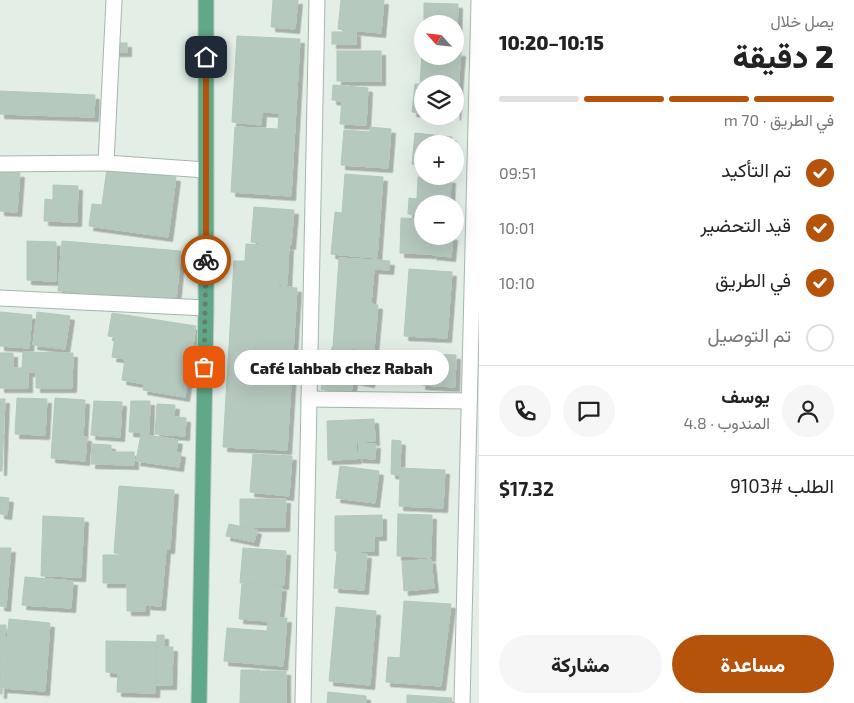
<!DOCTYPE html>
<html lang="ar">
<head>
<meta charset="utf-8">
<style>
  :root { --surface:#fff; --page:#f6f6f6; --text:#222; --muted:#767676; --line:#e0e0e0; --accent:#b45309 }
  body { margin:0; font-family:"Exo 2",Vazirmatn,sans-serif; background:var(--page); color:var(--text); direction:rtl; height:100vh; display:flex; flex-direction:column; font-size:19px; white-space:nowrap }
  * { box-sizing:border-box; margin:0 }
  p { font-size:16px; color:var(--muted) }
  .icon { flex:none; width:28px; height:28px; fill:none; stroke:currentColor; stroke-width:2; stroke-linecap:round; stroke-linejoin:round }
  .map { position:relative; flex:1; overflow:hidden; direction:ltr }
  .details { display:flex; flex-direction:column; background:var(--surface); width:375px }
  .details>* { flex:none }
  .needle { width:32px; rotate:297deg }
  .fabs { position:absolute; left:414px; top:15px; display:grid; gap:10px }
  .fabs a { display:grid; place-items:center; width:50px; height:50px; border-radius:50%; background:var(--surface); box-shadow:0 5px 20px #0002; font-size:25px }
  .pin { position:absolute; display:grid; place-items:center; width:42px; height:42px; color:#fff; margin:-21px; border-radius:10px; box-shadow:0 2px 8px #0006 }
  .courier { position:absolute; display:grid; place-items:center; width:50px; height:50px; margin:-25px; border:4px solid #b45309; border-radius:50%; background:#fff; color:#222; box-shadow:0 1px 6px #0007 }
  .bubble { position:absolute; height:35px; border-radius:18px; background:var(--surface); box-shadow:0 5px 20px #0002; font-size:16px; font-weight:800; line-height:35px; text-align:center; direction:rtl }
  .headline em { font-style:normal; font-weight:800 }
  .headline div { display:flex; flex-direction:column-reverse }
  .headline { display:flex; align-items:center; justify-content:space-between; height:85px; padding:0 20px }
  h1 { font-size:32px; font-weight:800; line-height:38px }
  .bar { display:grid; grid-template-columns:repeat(4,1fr); gap:8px 5px; align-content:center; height:60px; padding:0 20px }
  .bar i { height:6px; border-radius:4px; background:var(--line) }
  .bar .current { background:var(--accent) }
  .bar p { grid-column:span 4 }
  .line { display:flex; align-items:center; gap:12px; padding:0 20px; border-top:1px solid var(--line) }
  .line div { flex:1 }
  .round { display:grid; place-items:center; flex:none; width:52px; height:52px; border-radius:26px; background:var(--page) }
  ol { padding:0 20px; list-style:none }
  li { display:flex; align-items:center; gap:15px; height:55px }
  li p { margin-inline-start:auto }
  li .icon { padding:5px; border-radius:50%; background:var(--accent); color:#fff; stroke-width:4 }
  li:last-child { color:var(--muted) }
  li i { width:28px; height:28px; border:2px solid var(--line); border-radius:50% }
  .cta { display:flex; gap:10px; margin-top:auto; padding:10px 20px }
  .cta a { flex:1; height:58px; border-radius:30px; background:var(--accent); color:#fff; font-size:20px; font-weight:800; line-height:58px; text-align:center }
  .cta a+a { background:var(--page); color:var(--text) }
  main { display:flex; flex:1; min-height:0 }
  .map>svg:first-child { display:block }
  .building { fill:#b6c9be; stroke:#b3c8bb; filter:url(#shadow) }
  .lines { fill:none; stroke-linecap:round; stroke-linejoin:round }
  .minor-casing { stroke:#a4b7ac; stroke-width:17 }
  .primary-casing { stroke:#c1cac5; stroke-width:17 }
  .minor { stroke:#fff; stroke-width:15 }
  .primary { stroke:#61a888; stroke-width:15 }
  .done { stroke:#647e70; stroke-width:5; stroke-dasharray:0 9 }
  .route { stroke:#b45309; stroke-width:6 }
</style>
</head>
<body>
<main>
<section class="details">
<div class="headline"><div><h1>2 دقيقة</h1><p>يصل خلال</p></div><em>10:15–10:20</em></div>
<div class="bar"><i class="current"></i><i class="current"></i><i class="current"></i><i></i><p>في الطريق · 70 m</p></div>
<ol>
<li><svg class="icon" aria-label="check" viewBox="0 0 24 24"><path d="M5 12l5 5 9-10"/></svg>تم التأكيد<p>09:51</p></li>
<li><svg class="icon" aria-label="check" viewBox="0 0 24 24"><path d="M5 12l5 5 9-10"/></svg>قيد التحضير<p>10:01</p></li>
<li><svg class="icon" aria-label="check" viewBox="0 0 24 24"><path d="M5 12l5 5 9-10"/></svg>في الطريق<p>10:10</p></li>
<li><i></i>تم التوصيل</li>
</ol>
<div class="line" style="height:90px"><a class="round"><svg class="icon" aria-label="person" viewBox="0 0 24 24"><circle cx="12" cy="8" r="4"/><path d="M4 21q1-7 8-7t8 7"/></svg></a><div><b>يوسف</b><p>المندوب · 4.8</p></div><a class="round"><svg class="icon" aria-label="chat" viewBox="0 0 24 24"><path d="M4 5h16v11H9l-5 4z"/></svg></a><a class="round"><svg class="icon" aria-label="phone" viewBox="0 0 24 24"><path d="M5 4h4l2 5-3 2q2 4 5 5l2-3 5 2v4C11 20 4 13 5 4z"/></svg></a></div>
<div class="line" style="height:65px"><div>الطلب #9103</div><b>$17.32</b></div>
<div class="cta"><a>مساعدة</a><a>مشاركة</a></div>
</section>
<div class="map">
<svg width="479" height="703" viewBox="0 0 479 703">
  <defs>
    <filter id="shadow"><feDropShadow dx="4.5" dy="4.5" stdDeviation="0" flood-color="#0004"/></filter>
  </defs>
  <rect width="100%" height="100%" fill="#e2eee6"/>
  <g class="building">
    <path d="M273,0H298L295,29L271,27Z"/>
    <path d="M341,0H384L381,33L338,29Z"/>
    <path d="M424,3L458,4L457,35L455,24H424Z"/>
    <rect x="332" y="32" width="24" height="12"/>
    <path d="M237,36L300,39L291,196L231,192L235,127L278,129L279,113L262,112L261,125L232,122Z"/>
    <rect x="114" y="43" width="13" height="9"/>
    <rect x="337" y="51" width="44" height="30"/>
    <path d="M455,52H461L456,116L455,84H422V113L412,112L415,84H420L422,53V56H455Z"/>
    <path d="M333,85L368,88L366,125L340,124L342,101L332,100Z"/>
    <path d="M0,91L95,95L94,117L0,114Z"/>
    <path d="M370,127L391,129L388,168L341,165L344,130L370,132Z"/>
    <path d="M415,133L452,137L451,144H422V165L412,164Z"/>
    <path d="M107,168L176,177L168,237L89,226L92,204L102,205Z"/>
    <path d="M0,172L20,173L17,212L0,211Z"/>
    <path d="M345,174L383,177L377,258L331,254L335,212L342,213Z"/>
    <path d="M418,177L451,179L450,204H422V215L408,214L409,198L417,199Z"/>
    <path d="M53,185L78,186L77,222L44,221L45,199L53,200Z"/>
    <path d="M254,207L294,210L291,245L251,242Z"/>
    <path d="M401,218L422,219V236H432L431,254L400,253Z"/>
    <path d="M434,236H453L451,257L432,255Z"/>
    <path d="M27,241L56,242V281L27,280Z"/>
    <path d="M62,241L181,251L176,300L58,291Z"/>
    <path d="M246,244L289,246L287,285L274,284V286L297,288L287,450L223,447L234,261H245Z"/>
    <path d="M339,258L390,261L389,270L374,269L371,304L378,305L374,350L333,347Z"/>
    <path d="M409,269L452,272L447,338L404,336Z"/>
    <path d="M0,312L32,315L29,348L0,346Z"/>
    <path d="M37,312L70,316L65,349L33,345Z"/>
    <path d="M112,313L196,326L185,397L143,390L144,384L122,380L125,359L112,357L115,337L108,336Z"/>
    <path d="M332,347L375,354L370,383L353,380L351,394L321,389L325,366H329Z"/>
    <path d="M23,352L73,353L72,388H36V372H28V388H0V353H13V368H22Z"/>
    <path d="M395,353L456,355L455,387L421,385L422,374L394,372Z"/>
    <path d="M17,398L47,399L45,435L15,434Z"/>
    <path d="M55,398L85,400L83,437H87L85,461L51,458Z"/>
    <path d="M0,399H5L2,471H0Z"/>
    <path d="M94,401L122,402L120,437L91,435Z"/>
    <path d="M131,401H150L149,433L129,432Z"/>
    <path d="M157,404L175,405L174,417L186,418L185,436L155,434Z"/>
    <path d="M374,419L375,441L356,442L357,459L328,460L327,421Z"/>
    <path d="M141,434L178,440L176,452L181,453L179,467L136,461Z"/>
    <path d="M392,440L401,441L400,468L445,470L443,508L399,506L400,475L391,474Z"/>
    <path d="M359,443L376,444L375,459L358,458Z"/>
    <path d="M92,444L111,445V452H134V465L91,464Z"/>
    <path d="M253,454L292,456L289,496L250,492Z"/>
    <path d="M340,466L379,471L375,503L336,498Z"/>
    <path d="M119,486L174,490L170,549H166L161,606L146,605L147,591L157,592L159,556L114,553Z"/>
    <path d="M0,497L9,498L7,515L0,514Z"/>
    <path d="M240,499H286L285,527H240Z"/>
    <path d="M398,514L432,515L431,557L397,556Z"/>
    <path d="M382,515V536H374V551H335V516Z"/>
    <path d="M43,516L84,518L81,577L41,576Z"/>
    <path d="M229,524L257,530L254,542L226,536Z"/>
    <path d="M0,548H11L6,607L0,606Z"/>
    <path d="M243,548L286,551L284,585L240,583Z"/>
    <path d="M337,551L367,554L364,590L334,588Z"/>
    <path d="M103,555H157L156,590H145V611H127V583H103Z"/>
    <path d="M431,559L434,588L404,591L402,562Z"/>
    <path d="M25,577L73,581L71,608L22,605Z"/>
    <path d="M242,584L282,587L279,618H287L283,666L224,661L227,628L267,631L268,621L239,619Z"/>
    <path d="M404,601L451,604L441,686L386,682L388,657L400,658Z"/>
    <path d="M336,607L376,611L370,685L329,681Z"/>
    <path d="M9,619L50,623L45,691L3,688Z"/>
    <path d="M0,625H6L2,694H0Z"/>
    <path d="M157,635H164V647H173L172,685H156Z"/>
    <path d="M106,641L157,642L155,693L117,692L118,673L106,672Z"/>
    <path d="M241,670H260L259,703H240Z"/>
    <rect x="261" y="671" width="25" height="32"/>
    <path d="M328,692L366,696V703H327Z"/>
    <path d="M407,695L452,698L451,703H407Z"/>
  </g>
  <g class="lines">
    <g class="minor-casing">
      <g id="minor">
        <path d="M114,0L106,163L206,170"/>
        <path d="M0,164L106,163"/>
        <path d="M0,298L206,308"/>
        <path d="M309,399L469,401"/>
        <path d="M303,703L317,0"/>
        <path d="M462,703L479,0"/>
      </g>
    </g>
    <g class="primary-casing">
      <path id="primary" d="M199,703L206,308V0"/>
    </g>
    <use href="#minor" class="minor"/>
    <use href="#primary" class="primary"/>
  </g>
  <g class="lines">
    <path class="done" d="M204,367L206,260"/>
    <path class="route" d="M206,260V57"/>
  </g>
</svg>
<div class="fabs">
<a><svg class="needle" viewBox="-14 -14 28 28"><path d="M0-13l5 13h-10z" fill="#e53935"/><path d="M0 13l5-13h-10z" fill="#767676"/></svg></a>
<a><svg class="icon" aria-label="layers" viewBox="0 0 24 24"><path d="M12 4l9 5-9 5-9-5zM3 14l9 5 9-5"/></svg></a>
<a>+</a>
<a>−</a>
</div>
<div class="pin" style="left:204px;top:367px;background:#ea580c"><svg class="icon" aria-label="bag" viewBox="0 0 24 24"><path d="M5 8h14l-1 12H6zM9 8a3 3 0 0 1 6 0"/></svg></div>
<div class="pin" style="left:206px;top:57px;background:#1f2937"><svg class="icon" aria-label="home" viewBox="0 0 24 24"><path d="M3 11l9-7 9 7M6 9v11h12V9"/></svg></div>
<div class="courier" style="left:206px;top:260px"><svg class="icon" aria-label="bike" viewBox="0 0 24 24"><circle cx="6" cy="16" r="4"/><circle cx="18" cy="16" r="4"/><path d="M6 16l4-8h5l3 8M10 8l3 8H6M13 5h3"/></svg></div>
<div class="bubble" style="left:234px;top:350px;width:215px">Café lahbab chez Rabah</div>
</div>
</main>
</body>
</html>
